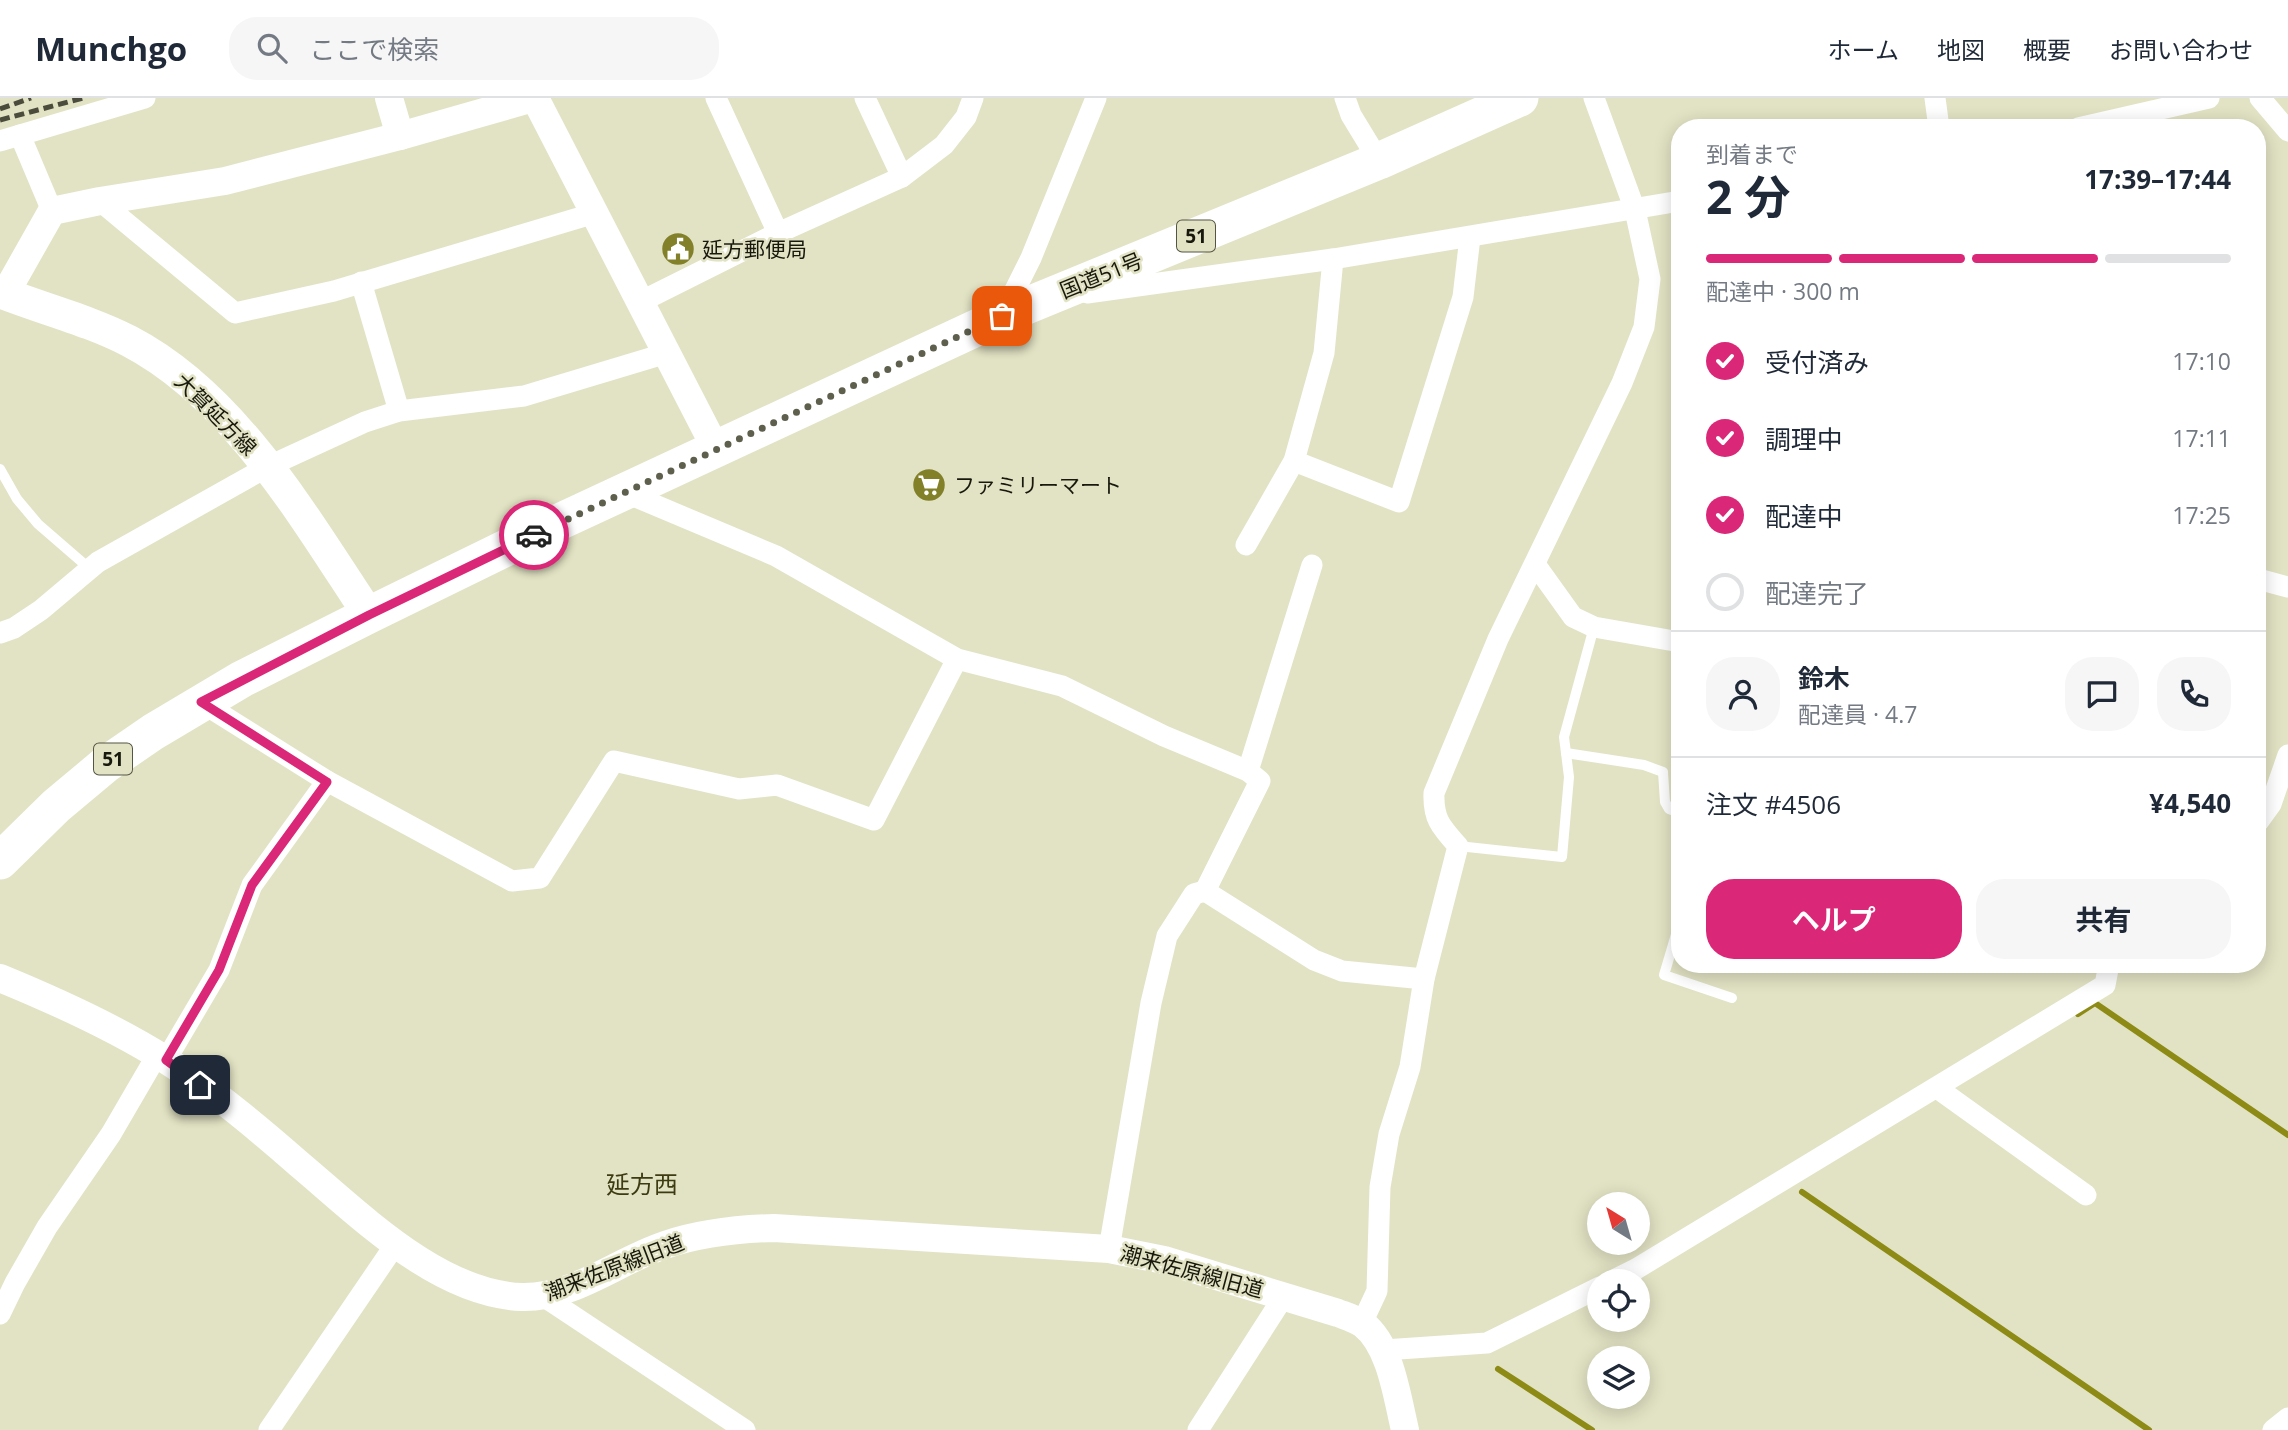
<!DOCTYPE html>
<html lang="ja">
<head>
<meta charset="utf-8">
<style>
  :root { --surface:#fff; --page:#f6f6f7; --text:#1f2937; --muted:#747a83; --line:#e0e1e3; --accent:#db2777 }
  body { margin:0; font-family:"Open Sans","Noto Sans JP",sans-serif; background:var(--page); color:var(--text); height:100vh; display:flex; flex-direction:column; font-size:26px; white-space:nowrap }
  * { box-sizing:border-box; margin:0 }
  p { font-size:23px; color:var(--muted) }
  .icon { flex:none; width:38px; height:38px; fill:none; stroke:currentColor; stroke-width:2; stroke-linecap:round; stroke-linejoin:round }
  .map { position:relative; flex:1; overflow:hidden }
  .panel { position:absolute; left:1671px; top:21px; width:595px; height:854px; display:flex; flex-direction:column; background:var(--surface); border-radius:28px; box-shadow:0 4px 18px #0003 }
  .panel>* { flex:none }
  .needle { width:46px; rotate:323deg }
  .fabs { position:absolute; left:1587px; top:1094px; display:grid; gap:14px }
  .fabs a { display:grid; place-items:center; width:63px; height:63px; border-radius:50%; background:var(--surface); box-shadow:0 4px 18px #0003; font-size:35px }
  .pin { position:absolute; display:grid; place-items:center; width:60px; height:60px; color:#fff; margin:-30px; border-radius:14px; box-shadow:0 4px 10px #0006 }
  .courier { position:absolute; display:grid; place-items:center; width:70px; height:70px; margin:-35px; border:5px solid #db2777; border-radius:50%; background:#fff; color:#222; box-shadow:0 2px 9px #0007 }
  .overview em { font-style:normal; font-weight:700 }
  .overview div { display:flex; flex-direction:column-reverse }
  .overview { display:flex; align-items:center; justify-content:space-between; height:119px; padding:0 35px }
  h1 { font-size:46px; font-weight:700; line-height:52px }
  .bar { display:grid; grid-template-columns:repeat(4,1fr); gap:10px 7px; align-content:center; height:84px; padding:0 35px }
  .bar i { height:9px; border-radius:5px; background:var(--line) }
  .bar .active { background:var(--accent) }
  .bar p { grid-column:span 4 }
  .line { display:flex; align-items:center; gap:18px; padding:0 35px; border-top:2px solid var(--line) }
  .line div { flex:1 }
  .round { display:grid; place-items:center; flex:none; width:74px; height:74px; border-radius:28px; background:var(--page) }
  ol { padding:0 35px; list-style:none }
  li { display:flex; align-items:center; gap:21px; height:77px }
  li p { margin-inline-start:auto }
  li .icon { padding:7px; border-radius:50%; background:var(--accent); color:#fff; stroke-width:4 }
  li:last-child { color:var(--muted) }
  li i { width:38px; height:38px; border:4px solid var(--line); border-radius:50% }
  .primary-button { display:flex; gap:14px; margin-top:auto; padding:14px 35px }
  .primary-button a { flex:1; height:80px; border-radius:28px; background:var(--accent); color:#fff; font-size:28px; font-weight:700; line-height:80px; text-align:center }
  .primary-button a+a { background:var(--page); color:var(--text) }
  header { display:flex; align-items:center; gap:42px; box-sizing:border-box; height:98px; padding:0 35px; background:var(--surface); border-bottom:2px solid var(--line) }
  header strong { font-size:33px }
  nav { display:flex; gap:38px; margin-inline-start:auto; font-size:24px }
  .search { width:490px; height:63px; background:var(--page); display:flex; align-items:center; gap:18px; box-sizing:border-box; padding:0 24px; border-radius:28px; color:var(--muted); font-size:26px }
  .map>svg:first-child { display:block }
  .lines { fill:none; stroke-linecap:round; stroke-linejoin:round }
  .stream { stroke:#8d8b16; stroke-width:6 }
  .service { stroke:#fff; stroke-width:10 }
  .minor { stroke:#fff; stroke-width:21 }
  .tertiary { stroke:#fff; stroke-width:28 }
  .secondary { stroke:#fff; stroke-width:32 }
  .trunk { stroke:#fff; stroke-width:37 }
  .rail { stroke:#4c4c3c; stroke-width:5; stroke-dasharray:10 5; stroke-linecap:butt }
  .done { stroke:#5f5f4d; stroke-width:7; stroke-dasharray:0 12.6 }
  .route { stroke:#db2777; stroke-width:9 }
  .labels { text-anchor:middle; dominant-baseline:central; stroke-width:5; stroke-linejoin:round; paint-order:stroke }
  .shield { fill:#e2e3c4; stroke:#554; stroke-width:2 }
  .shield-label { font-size:19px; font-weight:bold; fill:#18180d }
  .poi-label { font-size:21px; fill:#18180d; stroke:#e2e3c4; text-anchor:start }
  .street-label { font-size:21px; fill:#18180d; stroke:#e2e3c4 }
  .quarter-label { font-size:24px; fill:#3c3b12; stroke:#e2e3c4 }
</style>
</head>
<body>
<header>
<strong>Munchgo</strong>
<div class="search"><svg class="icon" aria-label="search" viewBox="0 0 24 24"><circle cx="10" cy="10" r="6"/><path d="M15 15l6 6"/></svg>ここで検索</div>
<nav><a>ホーム</a><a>地図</a><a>概要</a><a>お問い合わせ</a></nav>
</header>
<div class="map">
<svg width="2288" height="1332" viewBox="0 0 2288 1332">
  <rect width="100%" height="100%" fill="#e2e3c4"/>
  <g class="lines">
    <g class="stream">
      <path d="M2078,916L2095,905L2288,1037"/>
      <path d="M1802,1094L2149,1332"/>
      <path d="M1498,1271L1592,1332"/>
    </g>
    <g class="service">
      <path d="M0,371L17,401L38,426L90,471"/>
      <path d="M1566,655L1644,667L1663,674L1665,704L1669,711L1680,715"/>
      <path d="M1458,748L1562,759L1569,679L1564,639L1594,529"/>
      <path d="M1680,823L1664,877L1732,900"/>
      <path d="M2004,866L2008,870"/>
    </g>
    <g class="minor">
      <path d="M716,0L778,135"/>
      <path d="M865,0L902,79"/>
      <path d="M1345,0L1351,17L1379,63"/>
      <path d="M1935,0L1939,30"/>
      <path d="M2260,0L2288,33"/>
      <path d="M2078,30L2209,0"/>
      <path d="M20,37L52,113"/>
      <path d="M0,43L145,0"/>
      <path d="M100,103L235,215L334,193L595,115"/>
      <path d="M361,184L399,313"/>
      <path d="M1087,195L1333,161L1680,103"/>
      <path d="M640,204L778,135L902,79L944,47L966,19L973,0"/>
      <path d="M1002,218L1031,160L1096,0"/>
      <path d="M1294,363L1399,404L1463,199L1470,139"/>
      <path d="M624,394L776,458L957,561L1062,588L1164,638L1248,673L1260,683L1205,793L1194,796L1167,838L1151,905L1109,1151"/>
      <path d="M1246,447L1294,363L1324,255L1333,161"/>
      <path d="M1535,466L1573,519L1594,529L1680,544"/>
      <path d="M2258,481L2288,489"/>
      <path d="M0,535L14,530L41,512L98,464L267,369L365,324L399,313L524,298L667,255"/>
      <path d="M201,604L327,683L512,783L540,780L614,663L739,691L777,687L874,722L957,561"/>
      <path d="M1248,673L1312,467"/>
      <path d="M2258,724L2271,706L2288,657"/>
      <path d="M1205,793L1314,862L1342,873L1424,881"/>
      <path d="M166,962L219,872L252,787L327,683"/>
      <path d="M1937,990L2086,1097"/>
      <path d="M1612,1183L1636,1171L2105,887L2109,866"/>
      <path d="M543,1198L745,1332"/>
      <path d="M0,1216L15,1185L47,1129L111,1036L157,957"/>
      <path d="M1362,1225L1377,1193L1380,1089L1389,1036L1410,969L1424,881L1458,748C1441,729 1433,721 1434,695L1498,541L1622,285L1644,229L1650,181L1635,112L1594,0"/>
      <path d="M1384,1252L1487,1245L1600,1189"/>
      <path d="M269,1332L395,1147"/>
      <path d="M1198,1332L1284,1198"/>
      <path d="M2273,1332L2288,1320"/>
    </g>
    <g class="tertiary">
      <path d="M389,0L400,38"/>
      <path d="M535,0L716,351"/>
      <path d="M5,196L52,113L100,103L225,83L400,38L533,0"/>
      <path d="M0,880C56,903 114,929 166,962C213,992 257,1029 299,1066C360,1117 438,1196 522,1199C574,1200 617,1163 665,1147C700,1135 737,1131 774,1130L1109,1151L1164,1162L1338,1215C1346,1218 1356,1221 1363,1226C1391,1248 1397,1299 1405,1332"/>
    </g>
    <path class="secondary" d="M0,194C43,211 88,222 129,243C235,298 305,421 369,517"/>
    <path class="trunk" d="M0,763L56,708L105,667L153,634L242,581L369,517L559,424L1002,218L1379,63L1520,0"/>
    <g class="rail">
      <path d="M0,11L31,0"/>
      <path d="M0,22L83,0"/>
    </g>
  </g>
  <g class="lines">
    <path class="done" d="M534,437L1002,218"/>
    <path class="route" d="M200,987L166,962L219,872L252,787L327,684L201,604L369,517L534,437"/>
  </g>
  <defs>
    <g id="civic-disc" transform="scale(1.75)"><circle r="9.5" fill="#82812a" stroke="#e2e3c4"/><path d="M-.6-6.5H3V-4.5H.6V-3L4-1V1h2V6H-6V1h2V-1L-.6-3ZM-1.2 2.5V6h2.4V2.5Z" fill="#fff"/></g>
    <g id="supermarket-disc" transform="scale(1.75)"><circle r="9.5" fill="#82812a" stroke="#e2e3c4"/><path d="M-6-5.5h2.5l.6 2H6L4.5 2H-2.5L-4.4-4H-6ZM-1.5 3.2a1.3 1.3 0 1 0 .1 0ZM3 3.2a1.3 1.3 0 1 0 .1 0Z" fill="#fff"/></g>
  </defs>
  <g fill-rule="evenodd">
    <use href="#civic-disc" x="678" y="151"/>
    <use href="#supermarket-disc" x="929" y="387"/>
  </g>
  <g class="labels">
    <g class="shield">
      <rect x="1177" y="122.5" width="38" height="31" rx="5"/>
      <rect x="94" y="645.5" width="38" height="31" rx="5"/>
    </g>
    <g class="shield-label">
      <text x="1196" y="138">51</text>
      <text x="113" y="661">51</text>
    </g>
    <g class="poi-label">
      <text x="702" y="151">延方郵便局</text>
      <text x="954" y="387">ファミリーマート</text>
    </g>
    <g class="street-label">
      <text transform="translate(1101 177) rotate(-22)">国道51号</text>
      <text transform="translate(216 316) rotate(45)">大賀延方線</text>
      <text transform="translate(614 1169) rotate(-21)">潮来佐原線旧道</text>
      <text transform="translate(1192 1173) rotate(15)">潮来佐原線旧道</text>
    </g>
    <g class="quarter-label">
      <text x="642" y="1085">延方西</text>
    </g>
  </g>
</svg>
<div class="fabs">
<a><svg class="needle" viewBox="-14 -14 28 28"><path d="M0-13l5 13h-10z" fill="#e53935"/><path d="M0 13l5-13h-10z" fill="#747a83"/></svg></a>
<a><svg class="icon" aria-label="locate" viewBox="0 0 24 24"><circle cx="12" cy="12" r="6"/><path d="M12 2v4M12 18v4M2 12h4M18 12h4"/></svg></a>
<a><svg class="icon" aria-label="layers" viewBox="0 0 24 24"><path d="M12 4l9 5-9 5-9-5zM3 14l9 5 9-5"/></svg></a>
</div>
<div class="pin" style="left:1002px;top:218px;background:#ea580c"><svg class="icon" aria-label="bag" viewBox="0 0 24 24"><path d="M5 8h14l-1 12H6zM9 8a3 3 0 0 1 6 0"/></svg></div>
<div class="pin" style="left:200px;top:987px;background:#1f2937"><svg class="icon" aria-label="home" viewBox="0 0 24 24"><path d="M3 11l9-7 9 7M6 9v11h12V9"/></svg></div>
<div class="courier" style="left:534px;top:437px"><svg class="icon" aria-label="car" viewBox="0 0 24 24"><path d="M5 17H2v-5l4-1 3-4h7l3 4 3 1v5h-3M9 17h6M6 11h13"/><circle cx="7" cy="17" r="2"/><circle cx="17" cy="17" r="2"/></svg></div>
<section class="panel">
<div class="overview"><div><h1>2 分</h1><p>到着まで</p></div><em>17:39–17:44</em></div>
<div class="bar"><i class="active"></i><i class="active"></i><i class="active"></i><i></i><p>配達中 · 300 m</p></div>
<ol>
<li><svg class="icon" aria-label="check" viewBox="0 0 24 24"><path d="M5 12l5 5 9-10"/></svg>受付済み<p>17:10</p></li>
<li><svg class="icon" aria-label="check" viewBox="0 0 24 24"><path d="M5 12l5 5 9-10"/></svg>調理中<p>17:11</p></li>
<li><svg class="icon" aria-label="check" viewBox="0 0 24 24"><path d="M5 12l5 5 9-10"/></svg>配達中<p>17:25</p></li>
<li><i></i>配達完了</li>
</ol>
<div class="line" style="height:126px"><a class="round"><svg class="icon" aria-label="person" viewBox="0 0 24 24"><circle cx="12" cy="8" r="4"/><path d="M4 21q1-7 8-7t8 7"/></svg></a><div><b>鈴木</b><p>配達員 · 4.7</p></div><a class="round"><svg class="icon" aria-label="chat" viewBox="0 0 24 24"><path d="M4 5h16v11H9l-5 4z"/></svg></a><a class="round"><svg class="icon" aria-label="phone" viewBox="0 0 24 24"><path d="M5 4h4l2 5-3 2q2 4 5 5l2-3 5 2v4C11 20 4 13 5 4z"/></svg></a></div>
<div class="line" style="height:91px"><div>注文 #4506</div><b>¥4,540</b></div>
<div class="primary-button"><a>ヘルプ</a><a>共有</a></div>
</section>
</div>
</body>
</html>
